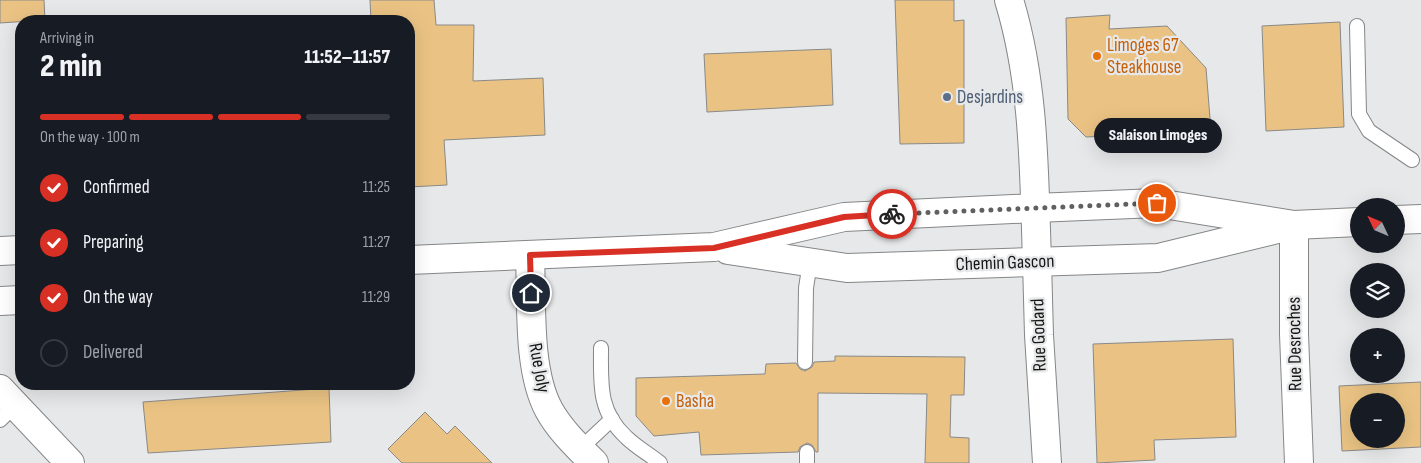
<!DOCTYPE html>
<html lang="en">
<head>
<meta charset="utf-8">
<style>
  :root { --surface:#171b24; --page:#242831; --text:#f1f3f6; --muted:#9ea1a6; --line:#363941; --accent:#d93025 }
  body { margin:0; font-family:"Sofia Sans Condensed",sans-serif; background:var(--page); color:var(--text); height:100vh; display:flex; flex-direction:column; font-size:19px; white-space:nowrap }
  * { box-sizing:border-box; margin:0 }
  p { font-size:16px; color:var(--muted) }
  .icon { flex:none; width:28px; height:28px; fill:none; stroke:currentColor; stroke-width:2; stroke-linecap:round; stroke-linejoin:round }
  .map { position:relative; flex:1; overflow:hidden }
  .details { position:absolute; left:15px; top:15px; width:400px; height:375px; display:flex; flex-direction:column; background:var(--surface); border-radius:20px; box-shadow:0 5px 20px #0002 }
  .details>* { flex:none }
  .needle { width:32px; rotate:314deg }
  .buttons { position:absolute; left:1350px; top:198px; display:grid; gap:10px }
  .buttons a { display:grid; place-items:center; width:55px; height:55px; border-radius:50%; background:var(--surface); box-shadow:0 5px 20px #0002; font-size:25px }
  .pin { position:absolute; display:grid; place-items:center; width:42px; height:42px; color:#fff; margin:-21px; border:2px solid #fff; border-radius:50%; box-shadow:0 1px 5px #0007 }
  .courier { position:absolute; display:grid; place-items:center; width:50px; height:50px; margin:-25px; border:4px solid #d93025; border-radius:50%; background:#fff; color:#222; box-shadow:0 1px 6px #0007 }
  .bubble { position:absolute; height:35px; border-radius:18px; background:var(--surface); box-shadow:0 5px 20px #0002; font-size:16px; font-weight:800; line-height:35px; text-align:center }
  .headline em { font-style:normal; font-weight:800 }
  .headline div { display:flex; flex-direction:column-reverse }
  .headline { display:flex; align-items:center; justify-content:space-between; height:85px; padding:0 25px }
  h1 { font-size:32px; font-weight:800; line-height:38px }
  .bar { display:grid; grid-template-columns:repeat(4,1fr); gap:8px 5px; align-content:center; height:60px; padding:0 25px }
  .bar i { height:6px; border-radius:4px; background:var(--line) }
  .bar .active { background:var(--accent) }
  .bar p { grid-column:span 4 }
  ol { padding:0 25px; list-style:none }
  li { display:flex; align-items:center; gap:15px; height:55px }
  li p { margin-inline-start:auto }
  li .icon { padding:5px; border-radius:50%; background:var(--accent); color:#fff; stroke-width:4 }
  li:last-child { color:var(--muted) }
  li i { width:28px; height:28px; border:2px solid var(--line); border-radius:50% }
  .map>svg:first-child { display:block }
  .building { fill:#eac384; stroke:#898988; fill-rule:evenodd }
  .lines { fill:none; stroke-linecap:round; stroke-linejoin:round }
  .lane-casing { stroke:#858687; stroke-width:16 }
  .street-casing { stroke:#858687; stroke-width:30 }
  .secondary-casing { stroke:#858687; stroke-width:30 }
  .lane { stroke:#fff; stroke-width:14 }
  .street { stroke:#fff; stroke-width:28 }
  .secondary { stroke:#fff; stroke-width:28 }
  .done { stroke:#606060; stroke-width:5; stroke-dasharray:0 9 }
  .route { stroke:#d93025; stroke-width:6 }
  .food-dot { fill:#e8710a; stroke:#e7e8e9; stroke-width:2 }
  .service-dot { fill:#5c6f8a; stroke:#e7e8e9; stroke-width:2 }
  .labels { text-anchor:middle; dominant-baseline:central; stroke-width:4.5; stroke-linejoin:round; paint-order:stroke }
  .food-label { font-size:19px; fill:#c56008; stroke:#e7e8e9; text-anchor:start }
  .service-label { font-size:19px; fill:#4e5e75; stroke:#e7e8e9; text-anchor:start }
  .street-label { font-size:19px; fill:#171717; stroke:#e7e8e9 }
</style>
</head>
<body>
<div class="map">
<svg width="1421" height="463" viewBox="0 0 1421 463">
  <rect width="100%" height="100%" fill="#e7e8e9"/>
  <g class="building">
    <path d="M0,0H44L45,20L0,23Z"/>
    <path d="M370,0H434L436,25H474L473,81L543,78L545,135L444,140L447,185L409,187V21H371Z"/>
    <path d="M895,0H954V21L964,20V143L900,144Z"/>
    <path d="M1110,15L1109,29L1167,26L1206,68L1211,131L1086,137L1068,119L1066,18Z"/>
    <path d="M1340,22L1344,127L1266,131L1262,26Z"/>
    <path d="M831,49L833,105L707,112L704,54Z"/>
    <path d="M1233,339L1236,437L1154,440L1155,460L1097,463L1093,344Z"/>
    <path d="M835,356L965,357L964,395H951L950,437L969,438V463H925L927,394L818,393V452H816L812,445L807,443L800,447L798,452L701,455L699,432L654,436L636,416V378L765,374L766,364L796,363L800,369L805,371L812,367L814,362L835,361Z"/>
    <path d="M1421,382V447L1342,451L1339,386ZM1359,401H1396V439H1359Z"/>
    <path d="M329,388L331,442L148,453L143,402Z"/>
    <path d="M425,412L447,434L455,426L492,463H402L388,449Z"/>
  </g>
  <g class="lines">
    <g class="lane-casing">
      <g id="lane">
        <path d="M1357,26L1359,114L1369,131L1412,160"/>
        <path d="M601,348C601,384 598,411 626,437C636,447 649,454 660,463"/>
        <path d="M805,362L806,288L810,262"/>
        <path d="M0,420L14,406"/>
        <path d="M580,449L612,419"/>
        <path d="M807,463V452"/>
      </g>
    </g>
    <g class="street-casing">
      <g id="street">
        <path d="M1294,225V334L1299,463"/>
        <path d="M530,255C532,301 527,370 549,410C560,430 578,447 594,463"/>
        <path d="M1037,262L1039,335L1047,463"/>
        <path d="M0,389L70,463"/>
      </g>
    </g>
    <g class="secondary-casing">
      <g id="secondary">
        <path d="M1009,0C1035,85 1034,175 1037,262"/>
        <path d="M1396,220L1421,219"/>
        <path d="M728,250L847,268L1158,258L1294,225L1359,222"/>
        <path d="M0,251L21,250"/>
        <path d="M409,260L714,247L844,217L1035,208L1157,203L1294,225"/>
        <path d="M0,301L21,300"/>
      </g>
    </g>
    <use href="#lane" class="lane"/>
    <use href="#street" class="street"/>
    <use href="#secondary" class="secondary"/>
  </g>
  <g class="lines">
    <path class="done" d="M892,214L1157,203"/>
    <path class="route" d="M531,293L530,255L714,248L844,217L892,214"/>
  </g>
  <g class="food-dot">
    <circle cx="1097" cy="56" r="5"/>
    <circle cx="666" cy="401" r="5"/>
  </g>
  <circle class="service-dot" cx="947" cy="97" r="5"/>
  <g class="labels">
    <g class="food-label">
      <text x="1107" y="45">Limoges 67<tspan x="1107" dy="22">Steakhouse</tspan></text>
      <text x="676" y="401">Basha</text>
    </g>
    <g class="service-label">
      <text x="957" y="97">Desjardins</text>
    </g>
    <g class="street-label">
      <text transform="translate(1005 263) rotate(-2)">Chemin Gascon</text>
      <text transform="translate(1039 335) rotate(-92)">Rue Godard</text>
      <text transform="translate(1295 344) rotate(-91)">Rue Desroches</text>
      <text transform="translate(539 368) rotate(80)">Rue Joly</text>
    </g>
  </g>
</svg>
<div class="buttons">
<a><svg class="needle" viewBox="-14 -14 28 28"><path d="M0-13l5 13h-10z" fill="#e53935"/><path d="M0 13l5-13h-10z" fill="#9ea1a6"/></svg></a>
<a><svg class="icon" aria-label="layers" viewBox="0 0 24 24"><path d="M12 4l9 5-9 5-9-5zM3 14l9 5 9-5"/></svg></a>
<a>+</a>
<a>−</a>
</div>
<div class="pin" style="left:1157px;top:203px;background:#ea580c"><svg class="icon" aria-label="bag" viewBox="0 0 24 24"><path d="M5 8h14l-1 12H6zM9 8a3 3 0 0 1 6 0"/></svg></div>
<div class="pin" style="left:531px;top:293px;background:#1f2937"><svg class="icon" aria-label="home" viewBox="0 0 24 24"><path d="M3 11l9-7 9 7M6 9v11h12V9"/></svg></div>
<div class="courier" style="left:892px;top:214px"><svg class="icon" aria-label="bike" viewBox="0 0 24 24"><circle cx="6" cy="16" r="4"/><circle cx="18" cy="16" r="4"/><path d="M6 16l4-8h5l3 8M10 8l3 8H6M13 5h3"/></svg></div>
<div class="bubble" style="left:1094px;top:118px;width:128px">Salaison Limoges</div>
<section class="details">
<div class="headline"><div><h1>2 min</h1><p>Arriving in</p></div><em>11:52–11:57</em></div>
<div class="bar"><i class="active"></i><i class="active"></i><i class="active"></i><i></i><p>On the way · 100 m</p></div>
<ol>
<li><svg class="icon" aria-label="check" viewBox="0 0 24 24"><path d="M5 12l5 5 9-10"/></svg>Confirmed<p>11:25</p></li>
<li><svg class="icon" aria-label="check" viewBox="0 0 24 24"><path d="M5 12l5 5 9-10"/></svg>Preparing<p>11:27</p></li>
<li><svg class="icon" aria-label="check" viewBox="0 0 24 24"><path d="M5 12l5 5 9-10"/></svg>On the way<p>11:29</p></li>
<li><i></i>Delivered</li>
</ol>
</section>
</div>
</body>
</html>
